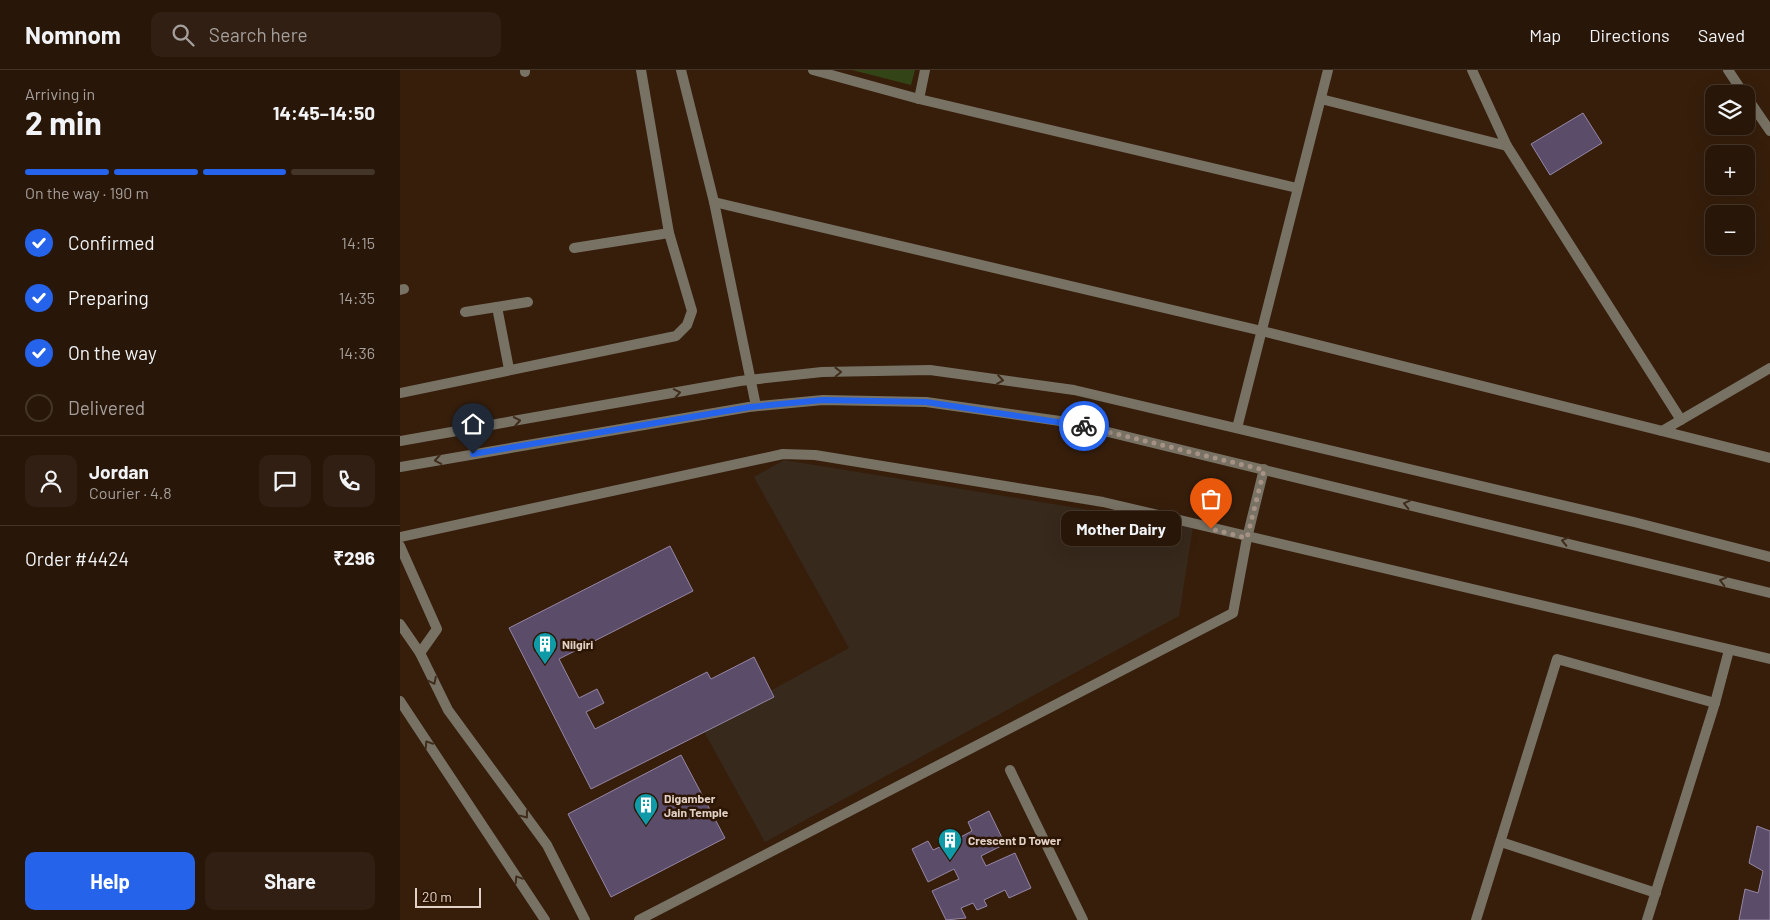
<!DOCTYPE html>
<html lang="en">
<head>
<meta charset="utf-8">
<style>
  :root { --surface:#281608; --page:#301f12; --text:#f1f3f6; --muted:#a59f9c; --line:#443529; --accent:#2563eb }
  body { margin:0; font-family:Barlow,sans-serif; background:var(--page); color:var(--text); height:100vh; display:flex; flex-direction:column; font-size:19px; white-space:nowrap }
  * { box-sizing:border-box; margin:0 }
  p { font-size:16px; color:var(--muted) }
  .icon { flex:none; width:28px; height:28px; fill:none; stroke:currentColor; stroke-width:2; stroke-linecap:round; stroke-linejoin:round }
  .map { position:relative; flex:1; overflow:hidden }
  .details { display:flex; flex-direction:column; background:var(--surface); width:400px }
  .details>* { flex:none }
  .tools { position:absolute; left:1305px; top:15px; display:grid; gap:10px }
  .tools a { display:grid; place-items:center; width:50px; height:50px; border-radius:10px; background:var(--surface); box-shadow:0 5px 20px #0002,0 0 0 1px var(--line); font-size:25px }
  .scale { position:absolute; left:15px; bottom:12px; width:66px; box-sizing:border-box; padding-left:5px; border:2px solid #e2d1c6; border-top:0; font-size:14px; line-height:18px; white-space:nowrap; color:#e2d1c6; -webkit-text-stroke:4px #2c1503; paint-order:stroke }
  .pin { position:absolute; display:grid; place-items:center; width:42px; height:42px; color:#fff; margin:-51px -21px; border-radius:50% 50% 50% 0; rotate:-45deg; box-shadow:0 0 5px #0007 }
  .pin .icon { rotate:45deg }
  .courier { position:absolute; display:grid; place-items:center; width:50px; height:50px; margin:-25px; border:4px solid #2563eb; border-radius:50%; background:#fff; color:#222; box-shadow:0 1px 6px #0007 }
  .bubble { position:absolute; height:35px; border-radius:10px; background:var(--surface); box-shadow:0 5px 20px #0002,0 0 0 1px var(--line); font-size:16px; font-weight:700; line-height:35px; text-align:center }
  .summary em { font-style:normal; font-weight:700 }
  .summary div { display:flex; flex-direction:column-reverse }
  .summary { display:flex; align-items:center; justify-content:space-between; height:85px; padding:0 25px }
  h1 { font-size:32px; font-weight:700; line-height:38px }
  .bar { display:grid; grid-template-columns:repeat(4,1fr); gap:8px 5px; align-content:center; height:60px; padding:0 25px }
  .bar i { height:6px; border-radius:4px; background:var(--line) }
  .bar .selected { background:var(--accent) }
  .bar p { grid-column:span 4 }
  .line { display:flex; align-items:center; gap:12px; padding:0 25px; border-top:1px solid var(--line) }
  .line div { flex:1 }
  .round { display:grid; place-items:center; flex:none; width:52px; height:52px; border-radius:10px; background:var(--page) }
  ol { padding:0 25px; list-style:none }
  li { display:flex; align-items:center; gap:15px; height:55px }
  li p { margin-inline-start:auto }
  li .icon { padding:5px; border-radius:50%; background:var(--accent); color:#fff; stroke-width:4 }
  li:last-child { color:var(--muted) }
  li i { width:28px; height:28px; border:2px solid var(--line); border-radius:50% }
  .button { display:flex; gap:10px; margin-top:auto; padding:10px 25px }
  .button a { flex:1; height:58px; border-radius:10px; background:var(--accent); color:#fff; font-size:20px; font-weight:700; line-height:58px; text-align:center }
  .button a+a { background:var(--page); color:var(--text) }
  header { display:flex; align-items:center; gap:30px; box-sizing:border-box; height:70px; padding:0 25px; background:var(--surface); border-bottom:1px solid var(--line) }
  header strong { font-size:24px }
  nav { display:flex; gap:28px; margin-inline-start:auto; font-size:18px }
  .search { width:350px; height:45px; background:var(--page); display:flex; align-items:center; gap:12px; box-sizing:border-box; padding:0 18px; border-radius:10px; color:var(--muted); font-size:19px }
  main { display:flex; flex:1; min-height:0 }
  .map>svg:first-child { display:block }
  .commercial { fill:#37291c }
  .green { fill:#334416 }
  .building { fill:#5b4d69; stroke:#9586a5 }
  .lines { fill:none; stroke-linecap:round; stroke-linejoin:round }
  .service { stroke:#787264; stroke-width:10 }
  .minor { stroke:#787264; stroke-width:10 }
  .tertiary { stroke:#787264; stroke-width:10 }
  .oneway { stroke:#3f2c1b }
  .done { stroke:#a69285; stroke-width:5; stroke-dasharray:0 9 }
  .route { stroke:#2563eb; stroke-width:6 }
  .labels { text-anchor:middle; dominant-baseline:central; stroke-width:5; stroke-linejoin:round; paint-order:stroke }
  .poi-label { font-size:12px; font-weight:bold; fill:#e2d1c6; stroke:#2c1503; text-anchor:start }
</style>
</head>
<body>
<header>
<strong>Nomnom</strong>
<div class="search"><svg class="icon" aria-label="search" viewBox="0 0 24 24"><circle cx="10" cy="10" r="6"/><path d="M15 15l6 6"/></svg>Search here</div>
<nav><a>Map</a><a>Directions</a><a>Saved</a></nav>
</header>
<main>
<section class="details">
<div class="summary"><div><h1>2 min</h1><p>Arriving in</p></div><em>14:45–14:50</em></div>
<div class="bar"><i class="selected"></i><i class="selected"></i><i class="selected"></i><i></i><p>On the way · 190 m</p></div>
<ol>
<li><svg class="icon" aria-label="check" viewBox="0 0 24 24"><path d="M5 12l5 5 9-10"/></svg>Confirmed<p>14:15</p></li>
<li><svg class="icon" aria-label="check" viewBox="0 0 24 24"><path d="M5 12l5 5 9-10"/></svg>Preparing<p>14:35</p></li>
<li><svg class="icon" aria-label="check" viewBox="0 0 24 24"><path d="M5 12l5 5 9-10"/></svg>On the way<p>14:36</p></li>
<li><i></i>Delivered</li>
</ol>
<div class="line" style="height:90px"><a class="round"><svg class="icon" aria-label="person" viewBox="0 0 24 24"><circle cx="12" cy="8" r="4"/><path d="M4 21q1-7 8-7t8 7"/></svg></a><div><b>Jordan</b><p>Courier · 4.8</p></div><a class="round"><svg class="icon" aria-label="chat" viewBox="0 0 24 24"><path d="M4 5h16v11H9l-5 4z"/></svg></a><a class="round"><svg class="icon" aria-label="phone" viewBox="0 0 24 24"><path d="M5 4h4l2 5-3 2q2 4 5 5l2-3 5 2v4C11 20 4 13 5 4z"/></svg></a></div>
<div class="line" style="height:65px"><div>Order #4424</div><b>₹296</b></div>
<div class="button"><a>Help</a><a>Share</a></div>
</section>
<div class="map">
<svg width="1370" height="850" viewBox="0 0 1370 850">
  <rect width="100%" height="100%" fill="#361e0b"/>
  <path class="commercial" d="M384,390L793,457L779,546L365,772L302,658L449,578L354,407Z"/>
  <path class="green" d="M452,0H515L511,15Z"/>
  <g class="building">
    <path d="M1183,43L1202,73L1150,105L1131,74Z"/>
    <path d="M270,476L293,521L159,589L179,628L197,619L204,633L186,642L195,659L307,602L311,609L354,587L374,627L191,719L109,558Z"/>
    <path d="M281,685L325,768L211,827L168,744Z"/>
    <path d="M589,741L605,774L581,786L586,796L615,783L631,818L609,828L605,820L584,830L587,836L577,840L573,833L561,838L566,848L546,850L532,821L559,809L554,799L528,812L512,779L528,771L533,780L542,776L538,767L549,761L553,771L572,761L568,752Z"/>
    <path d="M1357,756L1370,761V850H1339L1345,819L1358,823L1363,801L1349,793Z"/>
  </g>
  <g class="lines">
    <g class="service">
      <path d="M1328,0L1344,24"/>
      <path d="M1346,26L1370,61"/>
      <path d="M1262,361L1370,298"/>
    </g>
    <g class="minor">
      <path d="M125,0V2"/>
      <path d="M281,0L314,132L356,336"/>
      <path d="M413,0L519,29L897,118"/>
      <path d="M519,29L525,0"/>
      <path d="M921,29L1107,76L1072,0"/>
      <path d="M1107,76L1281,350"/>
      <path d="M314,132L862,261L1370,388"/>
      <path d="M174,178L269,163"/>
      <path d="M0,220L4,219"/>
      <path d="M97,237L109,299"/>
      <path d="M65,242L128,232"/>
      <path d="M0,323L276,266L287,255L292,241L269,163L241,0"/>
      <path d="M837,358L928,0"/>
      <path d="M0,467L383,384L415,385L703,432L1370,589"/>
      <path d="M0,476L37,559L20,583"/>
      <path d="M0,554L20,583L48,640L147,775L185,850"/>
      <path d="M0,631L145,850"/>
      <path d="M610,700L683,850"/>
      <path d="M1101,772L1256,823"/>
      <path d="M239,850L833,543L847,468L864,399"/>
      <path d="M1076,850L1157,589L1315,633"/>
      <path d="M1247,850L1315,633L1329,580"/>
    </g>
    <g class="tertiary">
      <path d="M0,371L340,311L422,302L530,300L674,320L1234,452L1370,487"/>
      <path d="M0,397L349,337L423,330L526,332L667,352L1370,523"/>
    </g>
  </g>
  <defs><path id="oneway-chevron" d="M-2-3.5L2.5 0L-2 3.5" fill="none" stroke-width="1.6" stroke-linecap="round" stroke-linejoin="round" transform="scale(1.25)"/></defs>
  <g class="oneway">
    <use href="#oneway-chevron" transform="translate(438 302) rotate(-1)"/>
    <use href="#oneway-chevron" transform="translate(600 310) rotate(8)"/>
    <use href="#oneway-chevron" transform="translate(277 323) rotate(-11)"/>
    <use href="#oneway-chevron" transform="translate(117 351) rotate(-10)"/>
    <use href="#oneway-chevron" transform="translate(38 390) rotate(170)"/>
    <use href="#oneway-chevron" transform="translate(1007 434) rotate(-167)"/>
    <use href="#oneway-chevron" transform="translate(1165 471) rotate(-167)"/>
    <use href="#oneway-chevron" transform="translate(1323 511) rotate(-166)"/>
    <use href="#oneway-chevron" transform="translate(33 611) rotate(64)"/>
    <use href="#oneway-chevron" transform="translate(28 674) rotate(-123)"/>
    <use href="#oneway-chevron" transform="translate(125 745) rotate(53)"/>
    <use href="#oneway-chevron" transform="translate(118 809) rotate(-123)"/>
  </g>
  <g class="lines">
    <path class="done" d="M684,356L864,400L847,468L811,459"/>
    <path class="route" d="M73,384L350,337L423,330L526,332L684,356"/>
  </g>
  <defs>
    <g id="building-pin" transform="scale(1.25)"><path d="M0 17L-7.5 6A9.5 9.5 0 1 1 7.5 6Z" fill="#0f9aa8" stroke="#2c1503"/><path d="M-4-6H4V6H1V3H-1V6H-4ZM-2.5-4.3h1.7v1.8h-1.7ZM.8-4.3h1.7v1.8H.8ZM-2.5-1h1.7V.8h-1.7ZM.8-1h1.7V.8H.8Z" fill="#fff"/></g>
  </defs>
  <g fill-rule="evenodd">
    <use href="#building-pin" x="145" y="574"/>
    <use href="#building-pin" x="246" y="735"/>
    <use href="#building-pin" x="550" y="770"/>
  </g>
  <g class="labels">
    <g class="poi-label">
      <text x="162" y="574">Nilgiri</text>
      <text x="264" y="728">Digamber<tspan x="264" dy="14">Jain Temple</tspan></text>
      <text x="568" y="770">Crescent D Tower</text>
    </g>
  </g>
</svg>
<div class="tools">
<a><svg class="icon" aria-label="layers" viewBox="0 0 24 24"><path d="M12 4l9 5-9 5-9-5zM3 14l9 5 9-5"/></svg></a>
<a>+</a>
<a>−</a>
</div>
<div class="scale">20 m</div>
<div class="pin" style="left:811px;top:459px;background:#ea580c"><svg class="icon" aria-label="bag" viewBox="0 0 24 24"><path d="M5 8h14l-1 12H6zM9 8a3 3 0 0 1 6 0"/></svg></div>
<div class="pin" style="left:73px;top:384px;background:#1f2937"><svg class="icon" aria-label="home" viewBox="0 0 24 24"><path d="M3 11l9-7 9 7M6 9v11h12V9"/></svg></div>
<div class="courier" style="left:684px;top:356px"><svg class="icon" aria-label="bike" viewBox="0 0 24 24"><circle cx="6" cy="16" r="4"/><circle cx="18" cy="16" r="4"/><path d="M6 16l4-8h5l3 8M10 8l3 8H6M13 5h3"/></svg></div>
<div class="bubble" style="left:661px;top:441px;width:120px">Mother Dairy</div>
</div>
</main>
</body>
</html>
